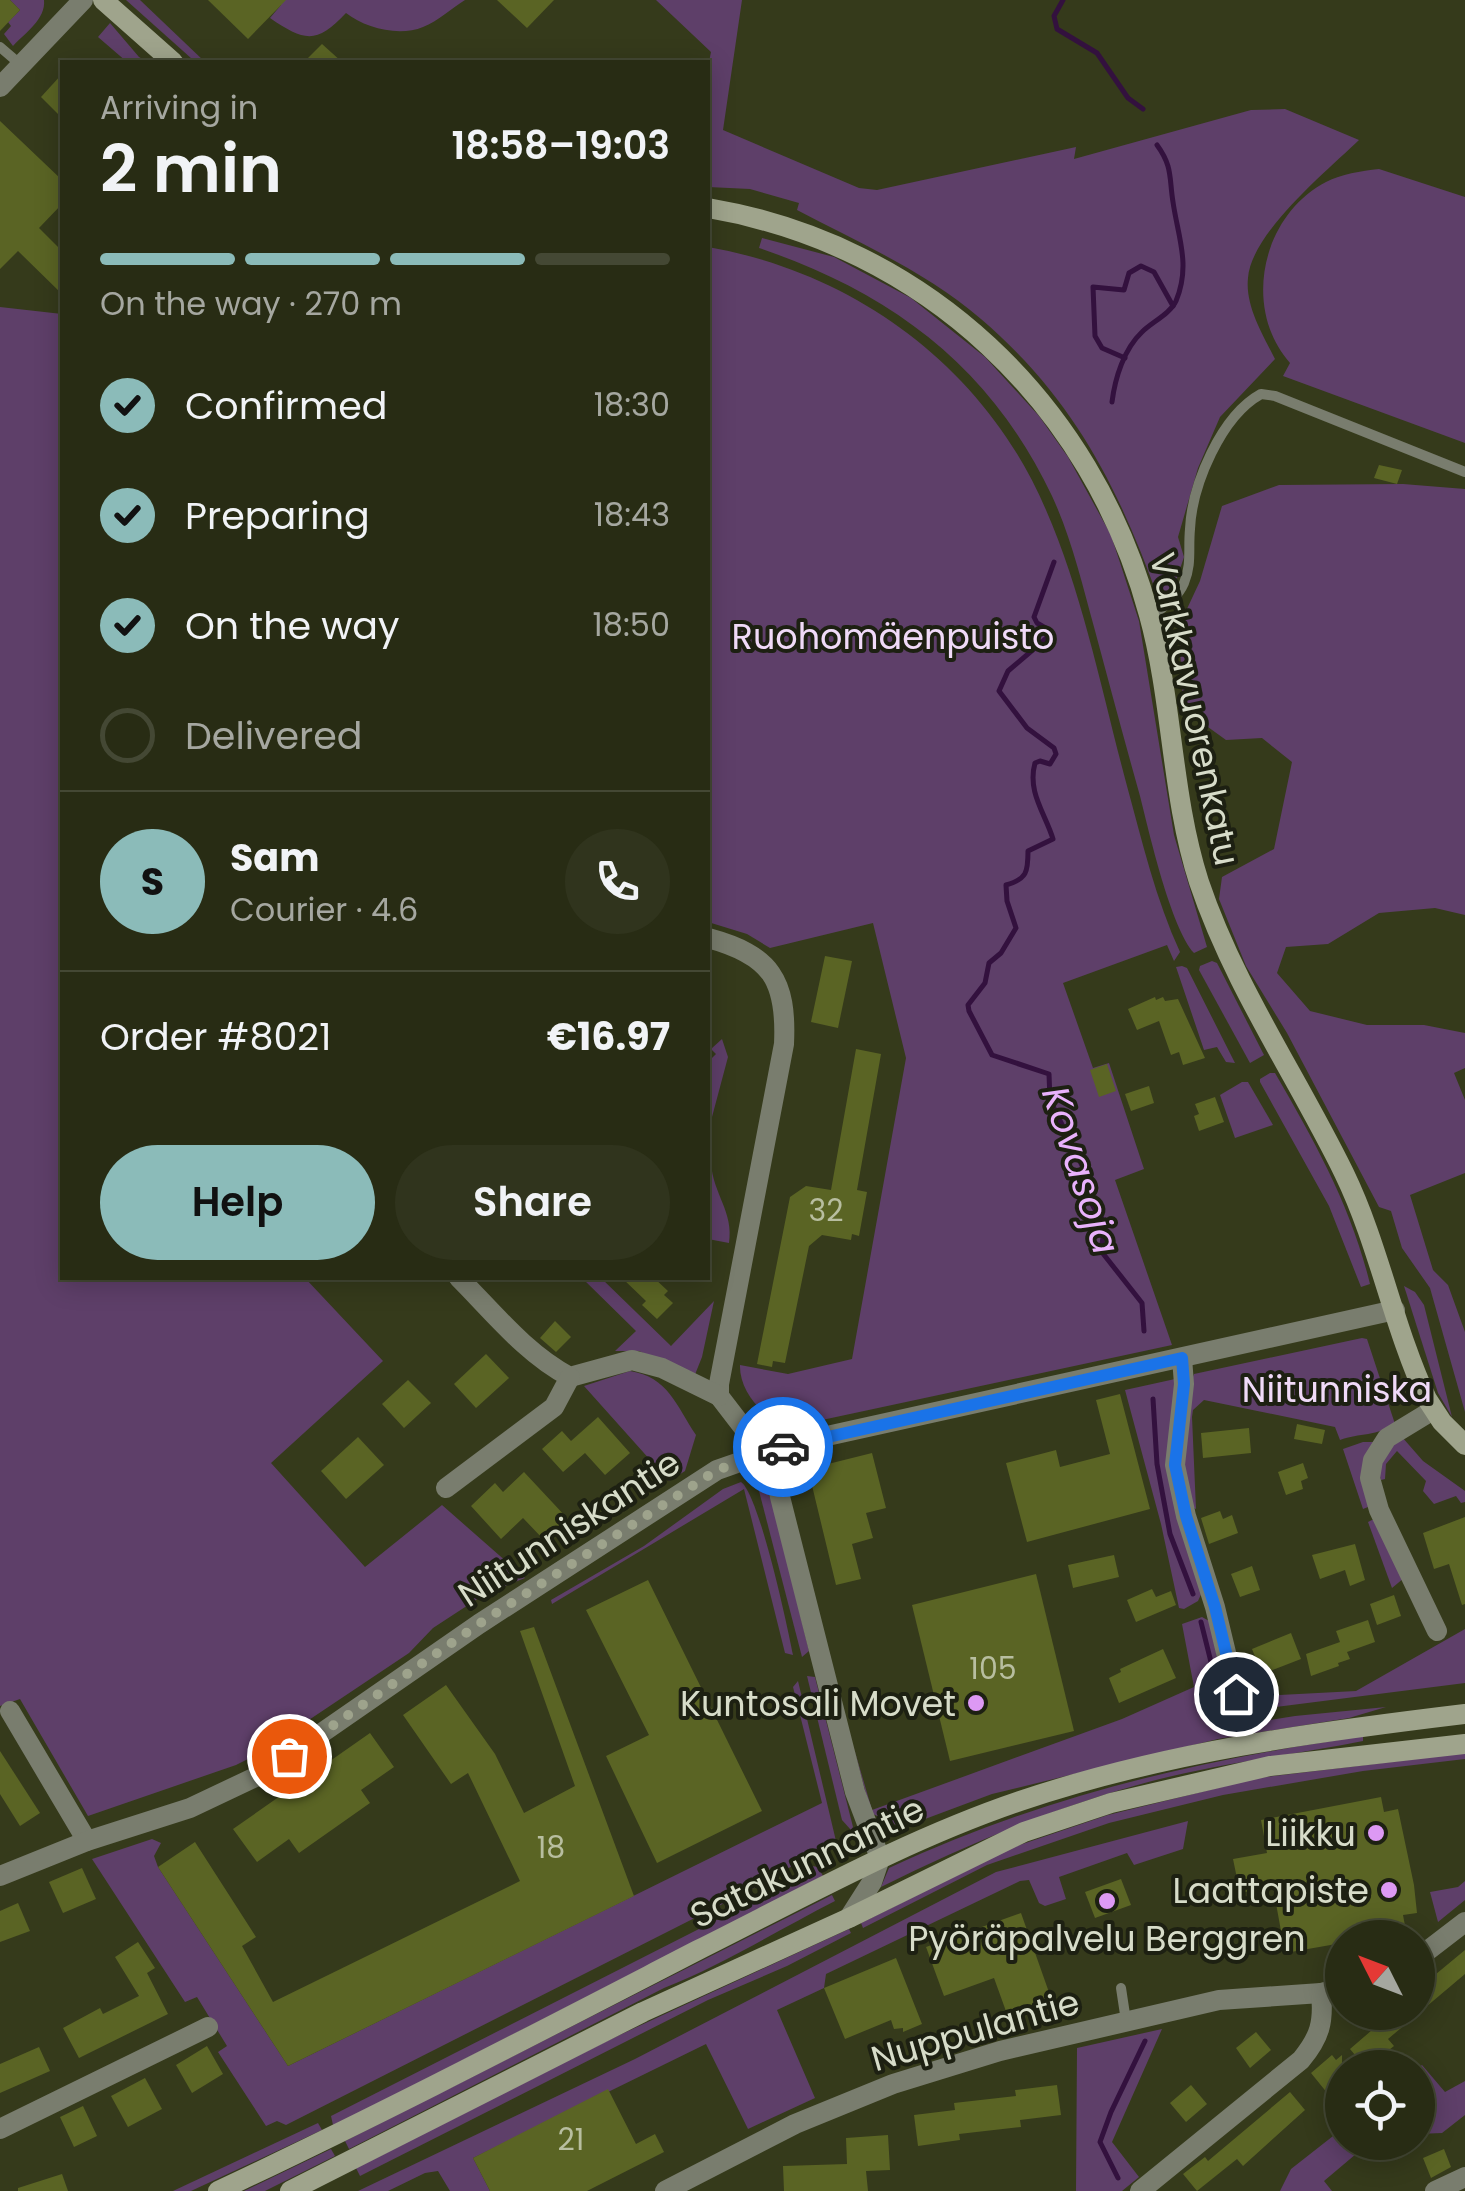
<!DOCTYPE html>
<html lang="en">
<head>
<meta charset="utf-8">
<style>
  :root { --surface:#282c14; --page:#30341d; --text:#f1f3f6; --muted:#a5a7a0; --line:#444834; --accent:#8bbbb9 }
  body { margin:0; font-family:Poppins,sans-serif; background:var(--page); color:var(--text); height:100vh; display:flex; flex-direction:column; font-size:38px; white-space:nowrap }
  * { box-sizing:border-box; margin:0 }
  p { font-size:32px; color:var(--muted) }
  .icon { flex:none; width:55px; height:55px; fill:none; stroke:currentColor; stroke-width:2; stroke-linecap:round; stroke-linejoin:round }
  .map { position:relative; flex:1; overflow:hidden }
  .panel { position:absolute; left:60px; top:60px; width:650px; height:1220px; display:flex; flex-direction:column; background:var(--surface); border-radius:0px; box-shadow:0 5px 25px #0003,0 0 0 2px var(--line) }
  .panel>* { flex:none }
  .needle { width:65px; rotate:312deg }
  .tools { position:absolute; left:1325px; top:1920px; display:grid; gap:20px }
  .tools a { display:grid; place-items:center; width:110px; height:110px; border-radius:50%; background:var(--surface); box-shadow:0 5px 25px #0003,0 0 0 2px var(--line); font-size:50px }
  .pin { position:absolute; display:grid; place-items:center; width:85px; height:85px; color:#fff; margin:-42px; border:5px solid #fff; border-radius:50%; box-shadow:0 2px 10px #0007 }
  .courier { position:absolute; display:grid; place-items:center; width:100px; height:100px; margin:-50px; border:8px solid #1a73e8; border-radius:50%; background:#fff; color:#222; box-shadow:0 2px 12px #0007 }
  .head em { font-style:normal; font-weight:600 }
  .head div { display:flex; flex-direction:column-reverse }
  .head { display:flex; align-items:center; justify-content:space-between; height:170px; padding:0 40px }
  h1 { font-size:65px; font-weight:600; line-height:75px }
  .bar { display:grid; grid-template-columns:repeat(4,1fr); gap:15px 10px; align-content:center; height:120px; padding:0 40px }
  .bar i { height:12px; border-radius:8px; background:var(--line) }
  .bar .active { background:var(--accent) }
  .bar p { grid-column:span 4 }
  .line { display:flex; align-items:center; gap:25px; padding:0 40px; border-top:2px solid var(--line) }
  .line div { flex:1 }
  .round { display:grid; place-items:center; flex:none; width:105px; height:105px; border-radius:52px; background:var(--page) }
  ol { padding:0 40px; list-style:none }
  li { display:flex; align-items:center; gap:30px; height:110px }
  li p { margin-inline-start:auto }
  li .icon { padding:10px; border-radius:50%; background:var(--accent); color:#111; stroke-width:4 }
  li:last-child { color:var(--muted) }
  li i { width:55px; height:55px; border:5px solid var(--line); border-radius:50% }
  .cta { display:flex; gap:20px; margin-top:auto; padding:20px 40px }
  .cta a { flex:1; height:115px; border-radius:60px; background:var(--accent); color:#111; font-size:40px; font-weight:600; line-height:115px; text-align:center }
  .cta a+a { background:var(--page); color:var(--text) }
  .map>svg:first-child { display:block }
  .green { fill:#5e3f69 }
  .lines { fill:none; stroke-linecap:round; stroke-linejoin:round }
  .stream { stroke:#33113e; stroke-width:5 }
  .building { fill:#5a6424 }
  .lane { stroke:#797d6e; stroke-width:10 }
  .street { stroke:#797d6e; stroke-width:20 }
  .secondary { stroke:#9fa48c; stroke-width:20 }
  .done { stroke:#9ea38c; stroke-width:10; stroke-dasharray:0 18 }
  .route { stroke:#1a73e8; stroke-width:12 }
  .poi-dot { fill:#dd99f4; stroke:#1d2012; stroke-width:4 }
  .labels { text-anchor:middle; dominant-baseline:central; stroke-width:8; stroke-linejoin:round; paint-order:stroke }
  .number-label { font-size:30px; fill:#b8bea0 }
  .park-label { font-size:35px; fill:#f0daf8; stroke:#1d2012 }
  .street-label { font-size:35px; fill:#d7dcc9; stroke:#1d2012 }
  .poi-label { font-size:35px; fill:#d7dcc9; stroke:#1d2012; text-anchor:end }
  .water-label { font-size:38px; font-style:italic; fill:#e9b2fc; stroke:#1d2012 }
</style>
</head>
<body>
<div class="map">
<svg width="1465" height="2191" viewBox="0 0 1465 2191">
  <rect width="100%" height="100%" fill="#353a1b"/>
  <g class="green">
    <path d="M10,0H44C46,19 25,33 13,46L4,34L11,26L8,22L20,10Z"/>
    <path d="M126,0H140L205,62L192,59Z"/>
    <path d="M276,0H465C452,8 438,21 423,27C399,37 365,28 346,13C317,44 305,42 270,18L281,5Z"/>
    <path d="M656,0H742L723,130L859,188L877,190L1076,147L1074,159L1251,110L1285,109L1359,140C1328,170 1251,233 1248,278C1245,306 1263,335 1275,359L1220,417L1198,468L1178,537L1184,557L1176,581L1159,600C1118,487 1075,400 981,319C928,273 860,243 797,210L799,203L750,189L708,187V67L711,52Z"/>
    <path d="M110,23L139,57L148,62H127L98,37Z"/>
    <path d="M1379,169L1465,197V443L1283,376L1290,363C1242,309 1261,216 1326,182C1341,174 1361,171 1379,169Z"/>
    <path d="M762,238L834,257L911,298L985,357L1039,416L1068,457L1111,535L1139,621L1174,835L1207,947L1194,953C1171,928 1149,832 1140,796C1124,739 1109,683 1094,627C1082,583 1071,537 1052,496C991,367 892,293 759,248Z"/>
    <path d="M708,247C857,273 986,369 1046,510C1083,594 1103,697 1127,786C1142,841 1156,900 1180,952L1174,961L1167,945L1063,983L1093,1068L1109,1063L1144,1169L1115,1180L1172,1345L794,1426C766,1422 739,1393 740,1365L788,1374L852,1359L906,1058L873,923L770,948L747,934L708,922Z"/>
    <path d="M0,307L62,314V1278H305L383,1361L271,1463L365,1567L442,1505L525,1578L485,1594L433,1628L409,1653L258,1754L236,1765L88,1816L20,1699L0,1706Z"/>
    <path d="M1403,484L1465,489V915L1435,908L1379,913L1328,944L1286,947L1277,973L1310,1011L1367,1025H1424L1465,1033V1068L1454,1073L1465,1100V1173L1410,1195L1433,1270L1448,1285L1465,1332V1412L1430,1288L1402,1248L1391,1211L1379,1207L1287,1033L1246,966L1219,899L1222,877L1274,849L1292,762L1262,738L1226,740L1183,709L1179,626L1200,581L1222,506L1279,485Z"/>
    <path d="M1212,961L1217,963L1264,1055L1250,1063L1199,970L1200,966Z"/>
    <path d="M1182,966L1187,968L1235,1063L1226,1062L1217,1047L1204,1050L1176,967Z"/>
    <path d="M722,1039L728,1057L712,1117L708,1120V1062L716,1054L711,1049Z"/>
    <path d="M1270,1073H1275C1315,1142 1351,1206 1370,1284L1361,1287L1329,1206L1260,1082V1079Z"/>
    <path d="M1242,1082H1248L1273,1125L1235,1138L1220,1095Z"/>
    <path d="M711,1163C713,1194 734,1212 729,1243L708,1239V1177Z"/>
    <path d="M582,1278H601L671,1346L714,1301L702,1357L694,1377L639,1351H615L636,1331Z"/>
    <path d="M1404,1286L1415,1292L1424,1305L1452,1417L1438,1393Z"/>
    <path d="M1362,1338L1367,1339L1395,1424C1378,1436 1359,1433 1340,1440L1335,1427L1204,1400L1193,1410L1192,1417L1196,1509L1190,1506L1182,1470L1190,1385L1194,1374Z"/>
    <path d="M630,1371C668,1377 676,1405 696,1435L685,1471L669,1481L584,1386Z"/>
    <path d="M1175,1379L1172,1452L1203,1590L1198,1601L1184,1609L1179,1608L1161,1524L1125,1390Z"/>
    <path d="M1402,1437L1423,1461L1465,1491V1502L1461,1503L1456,1496L1434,1504L1423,1491L1426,1481L1397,1451L1386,1464L1385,1479L1381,1480C1373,1455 1384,1452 1402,1437Z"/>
    <path d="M1363,1442H1375L1368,1507L1363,1509L1343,1449Z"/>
    <path d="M741,1482C759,1494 788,1628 793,1655L785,1653L744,1489L552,1604L551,1600L644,1546L723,1489Z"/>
    <path d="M764,1485L774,1506L809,1651L802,1657L759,1491Z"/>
    <path d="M1372,1520H1376L1404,1578L1392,1588L1368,1522Z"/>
    <path d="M1202,1617L1211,1622L1218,1662L1217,1684L1228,1727L1295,1716L1386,1707L1349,1718L1218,1739L992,1794L901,1828L900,1824L896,1825L871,1813L853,1745L872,1810L1122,1719L1194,1687L1182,1624Z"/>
    <path d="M1465,1629V1683L1252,1710L1250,1707L1253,1701L1247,1687L1256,1684L1261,1696L1356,1691Z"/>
    <path d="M807,1676L815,1677L853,1827L851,1830L842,1820Z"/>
    <path d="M798,1681L836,1841L752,1889L286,2125L277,2121L266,2126L218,2052L227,2046L197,1997L185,2002L92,1859L152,1839L161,1843L154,1856L158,1867L288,2066L822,1803L793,1687Z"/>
    <path d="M1363,1736V1741C1292,1755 1221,1763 1152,1781C1058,1806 968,1844 881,1887L889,1868C1047,1795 1191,1762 1363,1736Z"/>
    <path d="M1465,1753V1759L1363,1771L1223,1795L1109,1823L987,1865L863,1928L861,1923L1014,1847L1108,1815L1258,1778Z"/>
    <path d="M1188,1821L1183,1849L1134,1865L1127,1853L1059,1877L1066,1899L1045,1906L1039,1903L1029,1880L1020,1881L826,1974L824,1988L777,2010L815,2098L748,2129L706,2044L473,2158L490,2191H450L438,2171L425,2173L388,2191H358L635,2059L996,1872Z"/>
    <path d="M812,1866L818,1867L823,1876L383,2101L333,2125L331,2116L756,1900Z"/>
    <path d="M1465,1881V1900L1438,1922L1430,1892L1458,1887Z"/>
    <path d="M832,1895L835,1901C778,1930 723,1965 664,1988L349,2149L345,2141Z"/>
    <path d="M849,1929L851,1933L787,1966L708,2000L360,2176L356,2168L611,2039Z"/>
    <path d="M1162,2029L1112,2142L1139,2177L1122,2191H1076L1077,2048Z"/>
    <path d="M1422,2065L1445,2092L1465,2081V2115L1442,2133L1418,2134V2068Z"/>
    <path d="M318,2123L322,2130L191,2191H173Z"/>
    <path d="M1342,2129V2142L1369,2143L1324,2181L1332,2191H1280L1291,2169Z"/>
    <path d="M331,2149L335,2156L265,2191H244Z"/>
  </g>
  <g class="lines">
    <g class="stream">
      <path d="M1063,0L1054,16L1057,29L1097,53L1128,98L1143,109"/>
      <path d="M1125,358L1102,348L1095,336L1093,287L1124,290L1129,273L1141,266L1154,272L1173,306"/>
      <path d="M1112,402C1115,378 1124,349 1142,332C1152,322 1170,314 1176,301C1191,265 1178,237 1173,202C1169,178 1173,167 1157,145"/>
      <path d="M1054,562L1034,617L1037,623L1049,630V636L1008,671L999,691L1027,728L1054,748L1056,754L1050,764L1040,761L1035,763C1027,792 1045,813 1053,839L1028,851C1028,872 1027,879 1006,885L1007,901L1016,928L1001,953L989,963L985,983L968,1005L969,1011L992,1055L1049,1074L1050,1100L1093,1188C1088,1210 1096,1206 1105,1224L1101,1251L1142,1303L1144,1331"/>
      <path d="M1153,1399L1157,1464L1170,1534L1193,1594"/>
      <path d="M1201,1622L1211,1662L1206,1678L1208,1718"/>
      <path d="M1118,2178L1100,2142L1111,2112L1145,2041"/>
    </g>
  </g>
  <g class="building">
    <path d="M0,0H10L20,10L0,31Z"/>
    <path d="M208,0H286L248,39Z"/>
    <path d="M497,0H554L527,28Z"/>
    <path d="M322,44L342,62H304Z"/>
    <path d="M62,74V118L41,97Z"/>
    <path d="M0,121L62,180V204L39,228L62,251V294L18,251L0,269Z"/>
    <path d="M1379,465L1402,470L1397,484L1374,478Z"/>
    <path d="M825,956L852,961L838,1028L811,1022Z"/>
    <path d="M1155,997L1156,1000L1163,997L1165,1001L1178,999L1205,1058L1183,1065L1179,1052L1171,1055L1159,1021L1137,1030L1128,1009Z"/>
    <path d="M856,1049L881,1054L857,1190L867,1192L859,1236L852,1234L851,1240L822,1235L809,1246L785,1363L773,1361L772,1367L757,1364L790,1197L806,1186L831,1190Z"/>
    <path d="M1107,1064L1116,1091L1099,1097L1090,1070Z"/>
    <path d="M1149,1086L1154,1103L1131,1111L1125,1094Z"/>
    <path d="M1215,1097L1224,1122L1199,1131L1194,1116L1199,1114L1195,1104Z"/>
    <path d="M622,1278H654L668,1291L664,1295L673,1303L657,1319L642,1305L646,1301Z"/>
    <path d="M555,1321L571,1337L556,1352L540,1338Z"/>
    <path d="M486,1354L509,1378L476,1408L454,1384Z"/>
    <path d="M408,1380L431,1403L404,1428L382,1404Z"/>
    <path d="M1120,1394L1150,1509L1027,1542L1006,1463L1056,1450L1060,1467L1110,1454L1096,1400Z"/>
    <path d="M598,1417L630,1453L605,1475L585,1453L563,1472L542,1449L562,1431L571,1441Z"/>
    <path d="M1297,1424L1325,1430L1322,1444L1294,1439Z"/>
    <path d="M1249,1428L1251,1453L1203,1458L1201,1433Z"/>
    <path d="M358,1437L384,1465L346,1499L321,1471Z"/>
    <path d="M872,1453L886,1508L866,1513L873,1538L852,1544L861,1579L836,1585L808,1469Z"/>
    <path d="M1303,1463L1308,1478L1301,1481L1303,1489L1286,1495L1278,1472Z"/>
    <path d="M524,1472L567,1518L544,1540L523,1518L501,1539L471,1506L495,1483L503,1492Z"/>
    <path d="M1220,1511L1223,1519L1232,1515L1238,1533L1209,1544L1201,1518Z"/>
    <path d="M1465,1517V1604L1462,1605L1449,1564L1434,1569L1423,1533Z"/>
    <path d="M1355,1544L1365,1580L1350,1586L1345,1570L1320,1579L1312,1555Z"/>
    <path d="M1114,1555L1119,1577L1073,1588L1068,1565Z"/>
    <path d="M1252,1566L1260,1590L1240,1597L1231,1574Z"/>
    <path d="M1036,1574L1074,1731L950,1761L912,1605Z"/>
    <path d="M648,1580L762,1811L657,1863L606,1756L649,1735L586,1610Z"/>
    <path d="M1152,1589L1156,1597L1171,1591L1176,1605L1136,1622L1127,1600Z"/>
    <path d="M1394,1595L1401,1616L1377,1625L1370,1604Z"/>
    <path d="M1368,1620L1375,1642L1347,1652L1350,1659L1338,1663L1339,1666L1311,1676L1306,1654L1340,1642L1336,1631Z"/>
    <path d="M534,1627L634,1896L288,2066L158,1867L195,1842L256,1937L242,1946L273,2002L520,1881L468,1773L451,1784L403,1715L446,1685L495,1754L524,1813L575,1786L520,1631Z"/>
    <path d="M1291,1633L1301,1659L1262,1674L1252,1649Z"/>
    <path d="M1163,1649L1176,1678L1119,1703L1109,1678L1121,1672L1120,1669Z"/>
    <path d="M370,1733L394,1767L361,1790L370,1803L299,1853L289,1839L257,1862L233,1829Z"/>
    <path d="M0,1751L40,1813L20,1826L0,1794Z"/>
    <path d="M1381,1797L1384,1812L1398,1809L1414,1885L1417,1913L1403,1915L1406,1931L1371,1938H1342V1943L1285,1953L1273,1887L1240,1893L1233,1859L1267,1853L1261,1820Z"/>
    <path d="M82,1868L96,1899L63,1913L49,1882Z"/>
    <path d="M1121,1879L1131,1905L1095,1918L1085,1892Z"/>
    <path d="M18,1903L30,1931L0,1942V1911Z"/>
    <path d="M1021,1913L1051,1998L1007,2014L994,1978L944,1996L926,1947Z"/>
    <path d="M138,1942L155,1968L147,1973L168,2014L79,2058L63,2028L100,2008L103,2014L139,1996L115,1957Z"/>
    <path d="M1465,1950V1974L1388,2039L1394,2046L1366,2068L1350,2049L1393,2012H1418V1989Z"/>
    <path d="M896,1958L922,2024L903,2032V2028L894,2029L891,2020L845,2039L824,1988Z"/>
    <path d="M1256,2032L1271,2050L1250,2068L1236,2048Z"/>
    <path d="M207,2046L223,2074L192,2093L176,2065Z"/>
    <path d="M39,2047L50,2071L0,2093V2064Z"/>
    <path d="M1332,2055L1336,2060L1342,2055V2082L1328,2094L1311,2073Z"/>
    <path d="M145,2078L162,2109L128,2127L111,2096Z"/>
    <path d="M1057,2085L1061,2115L1020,2120L1021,2127L959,2134L960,2140L918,2146L914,2115L955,2110L954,2103L1016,2096L1015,2090Z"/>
    <path d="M1191,2085L1207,2104L1186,2122L1170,2103Z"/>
    <path d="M608,2089L636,2144L655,2134L664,2152L587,2191H490L473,2158Z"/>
    <path d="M1290,2092L1305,2110L1243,2166L1237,2159L1197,2191L1183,2174L1205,2157L1208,2161Z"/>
    <path d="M83,2106L97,2136L74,2147L60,2117Z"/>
    <path d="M888,2135L890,2170L866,2171L868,2191H784L783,2166L847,2164L846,2138Z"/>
    <path d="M1444,2149L1451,2167L1431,2178L1423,2158Z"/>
    <path d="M62,2174L68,2191H18V2188Z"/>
  </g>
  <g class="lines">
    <g class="lane">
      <path d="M0,47L21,65"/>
      <path d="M1151,617C1163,607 1177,599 1184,583C1192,564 1188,549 1190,529C1192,485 1221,416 1261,394L1275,396L1465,472"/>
      <path d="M1121,1988L1126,2021"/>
    </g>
    <g class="street">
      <path d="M0,87L83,0"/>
      <path d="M708,938C771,955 787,980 784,1044L719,1384V1396L762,1452L777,1485L855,1792L880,1858L872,1882L849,1918"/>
      <path d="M459,1278C493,1312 526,1354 570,1377L632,1360L662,1368L719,1396"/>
      <path d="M1182,1358L1184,1384L1175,1465L1186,1516L1215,1607L1236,1694"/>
      <path d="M1433,1410L1387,1438L1373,1460L1370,1478L1379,1510L1437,1631"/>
      <path d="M446,1488L554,1407L570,1377"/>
      <path d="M10,1711L87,1841"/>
      <path d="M0,1876L87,1841L190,1808L264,1773L479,1624L717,1470L791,1444L1395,1310"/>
      <path d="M1418,1958L1465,1922"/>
      <path d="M0,2129L208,2027"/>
      <path d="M665,2191L795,2124L893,2084L1000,2051L1219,2000L1321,1993"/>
      <path d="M1140,2191L1301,2060C1320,2037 1324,2022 1321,1993L1342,1987"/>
      <path d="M1435,2191L1465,2177"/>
    </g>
    <g class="secondary">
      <path d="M103,0L173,62"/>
      <path d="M708,208C925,245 1092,403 1149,615C1173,702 1171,795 1199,882C1234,986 1296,1075 1344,1173C1379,1245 1393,1326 1427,1399L1442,1422L1465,1445"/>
      <path d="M218,2191C380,2115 539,2032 698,1950C804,1897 908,1839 1020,1801C1165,1752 1315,1732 1465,1714"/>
      <path d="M290,2191L643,2012L849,1918L1024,1832L1111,1803L1270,1766L1465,1744"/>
    </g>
  </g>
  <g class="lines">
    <path class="done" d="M289,1756L479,1624L717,1470L783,1447"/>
    <path class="route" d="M783,1447L1182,1358L1184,1384L1175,1465L1186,1516L1215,1607L1236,1694"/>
  </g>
  <g class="poi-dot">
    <circle cx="976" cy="1703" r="10"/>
    <circle cx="1376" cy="1833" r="10"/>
    <circle cx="1389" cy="1890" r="10"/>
    <circle cx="1107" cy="1901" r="10"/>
  </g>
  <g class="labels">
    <g class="number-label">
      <text x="826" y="1210">32</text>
      <text x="993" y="1668">105</text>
      <text x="551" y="1847">18</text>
      <text x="571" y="2139">21</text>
    </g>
    <g class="park-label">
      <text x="893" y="636">Ruohomäenpuisto</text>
      <text x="1337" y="1389">Niitunniska</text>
    </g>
    <g class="street-label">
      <text transform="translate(1195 709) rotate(78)">Varkkavuorenkatu</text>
      <text transform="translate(569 1528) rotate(-33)">Niitunniskantie</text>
      <text transform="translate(807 1862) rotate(-26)">Satakunnantie</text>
      <text transform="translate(975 2030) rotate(-16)">Nuppulantie</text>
    </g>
    <g class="poi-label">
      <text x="956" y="1703">Kuntosali Movet</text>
      <text x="1356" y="1833">Liikku</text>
      <text x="1369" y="1890">Laattapiste</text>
      <text x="1107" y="1938" text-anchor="middle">Pyöräpalvelu Berggren</text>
    </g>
    <g class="water-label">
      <text transform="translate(1081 1170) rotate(72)">Kovasoja</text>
    </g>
  </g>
</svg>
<div class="tools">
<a><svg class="needle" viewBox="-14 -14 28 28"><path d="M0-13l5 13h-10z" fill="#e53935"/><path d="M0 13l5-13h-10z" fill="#a5a7a0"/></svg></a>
<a><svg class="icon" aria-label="locate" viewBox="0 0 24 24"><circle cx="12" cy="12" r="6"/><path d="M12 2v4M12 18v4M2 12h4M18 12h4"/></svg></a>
</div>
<div class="pin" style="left:289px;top:1756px;background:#ea580c"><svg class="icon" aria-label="bag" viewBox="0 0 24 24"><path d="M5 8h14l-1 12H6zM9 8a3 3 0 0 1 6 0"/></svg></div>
<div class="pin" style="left:1236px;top:1694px;background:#1f2937"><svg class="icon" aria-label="home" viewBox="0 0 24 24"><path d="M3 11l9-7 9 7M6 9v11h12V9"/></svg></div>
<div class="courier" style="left:783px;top:1447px"><svg class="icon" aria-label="car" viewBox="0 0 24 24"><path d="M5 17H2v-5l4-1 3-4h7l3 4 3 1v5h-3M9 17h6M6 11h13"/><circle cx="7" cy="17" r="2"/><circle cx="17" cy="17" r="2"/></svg></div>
<section class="panel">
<div class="head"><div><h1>2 min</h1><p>Arriving in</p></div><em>18:58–19:03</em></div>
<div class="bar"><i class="active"></i><i class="active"></i><i class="active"></i><i></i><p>On the way · 270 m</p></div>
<ol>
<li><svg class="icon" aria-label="check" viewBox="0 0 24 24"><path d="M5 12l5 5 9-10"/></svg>Confirmed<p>18:30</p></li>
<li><svg class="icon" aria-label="check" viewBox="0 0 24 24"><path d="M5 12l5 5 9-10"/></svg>Preparing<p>18:43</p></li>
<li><svg class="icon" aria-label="check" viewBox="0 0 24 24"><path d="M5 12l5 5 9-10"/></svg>On the way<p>18:50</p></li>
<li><i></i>Delivered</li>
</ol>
<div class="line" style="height:180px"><b class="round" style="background:var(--accent);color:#111">S</b><div><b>Sam</b><p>Courier · 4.6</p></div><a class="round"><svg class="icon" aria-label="phone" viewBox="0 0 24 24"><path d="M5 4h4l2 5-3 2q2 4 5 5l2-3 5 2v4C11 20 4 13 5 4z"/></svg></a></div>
<div class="line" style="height:130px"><div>Order #8021</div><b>€16.97</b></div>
<div class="cta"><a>Help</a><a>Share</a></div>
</section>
</div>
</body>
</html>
